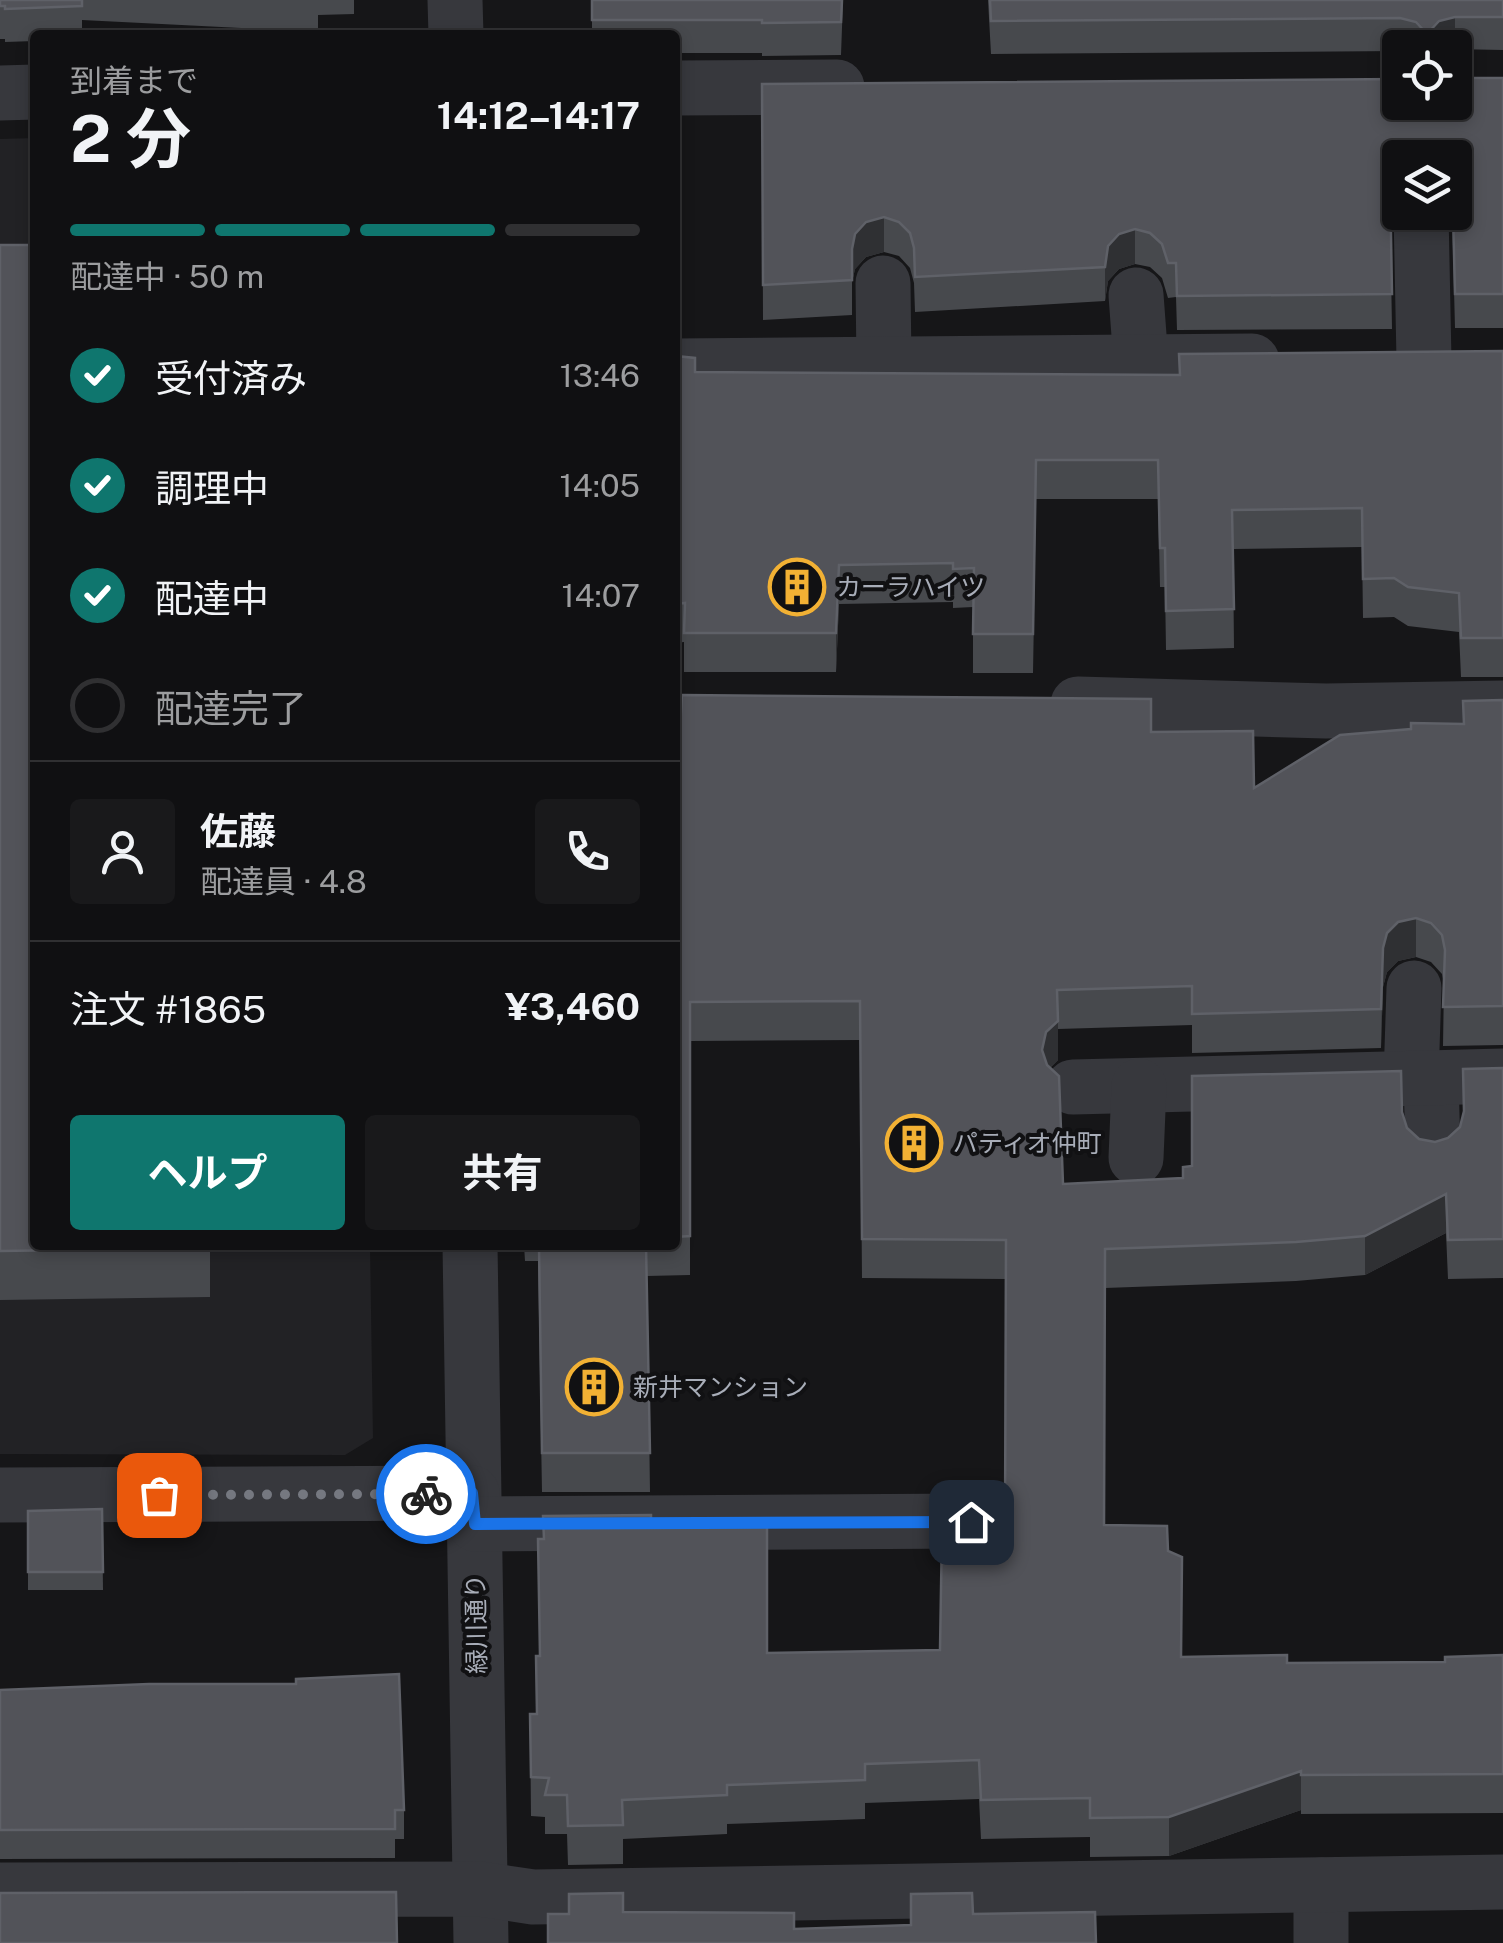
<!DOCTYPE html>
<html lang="ja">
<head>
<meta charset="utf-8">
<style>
  :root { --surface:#101012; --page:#19191b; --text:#f1f3f6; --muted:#9c9d9f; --line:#303032; --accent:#0f766e }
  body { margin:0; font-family:"Public Sans","Noto Sans JP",sans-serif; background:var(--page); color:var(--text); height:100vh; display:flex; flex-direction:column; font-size:38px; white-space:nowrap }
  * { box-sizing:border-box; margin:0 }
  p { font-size:32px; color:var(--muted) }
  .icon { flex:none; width:55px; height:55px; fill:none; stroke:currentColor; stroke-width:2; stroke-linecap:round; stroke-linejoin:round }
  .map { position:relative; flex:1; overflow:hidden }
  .drawer { position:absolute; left:30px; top:30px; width:650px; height:1220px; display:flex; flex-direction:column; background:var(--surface); border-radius:10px; box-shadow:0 5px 15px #0003,0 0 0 2px var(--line) }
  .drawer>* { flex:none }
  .controls { position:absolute; left:1382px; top:30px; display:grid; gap:20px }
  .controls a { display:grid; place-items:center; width:90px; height:90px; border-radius:10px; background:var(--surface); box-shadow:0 5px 15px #0003,0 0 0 2px var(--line); font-size:50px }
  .pin { position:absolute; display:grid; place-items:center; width:85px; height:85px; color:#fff; margin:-42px; border-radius:20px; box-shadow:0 5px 15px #0006 }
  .courier { position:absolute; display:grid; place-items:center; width:100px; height:100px; margin:-50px; border:8px solid #1a73e8; border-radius:50%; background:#fff; color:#222; box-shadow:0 2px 12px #0007 }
  .head em { font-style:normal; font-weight:700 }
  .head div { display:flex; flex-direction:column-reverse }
  .head { display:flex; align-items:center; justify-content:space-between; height:170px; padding:0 40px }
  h1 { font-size:65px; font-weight:700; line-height:75px }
  .bar { display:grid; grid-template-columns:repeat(4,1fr); gap:15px 10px; align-content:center; height:120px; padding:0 40px }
  .bar i { height:12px; border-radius:8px; background:var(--line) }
  .bar .selected { background:var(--accent) }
  .bar p { grid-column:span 4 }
  .line { display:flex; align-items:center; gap:25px; padding:0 40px; border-top:2px solid var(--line) }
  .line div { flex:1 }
  .round { display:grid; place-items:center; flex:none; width:105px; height:105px; border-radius:10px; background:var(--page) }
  ol { padding:0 40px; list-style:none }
  li { display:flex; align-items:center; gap:30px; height:110px }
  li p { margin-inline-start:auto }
  li .icon { padding:10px; border-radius:50%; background:var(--accent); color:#fff; stroke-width:4 }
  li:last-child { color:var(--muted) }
  li i { width:55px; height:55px; border:5px solid var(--line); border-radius:50% }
  .cta { display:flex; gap:20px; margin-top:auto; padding:20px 40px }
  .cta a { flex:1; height:115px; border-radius:10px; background:var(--accent); color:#fff; font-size:40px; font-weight:700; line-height:115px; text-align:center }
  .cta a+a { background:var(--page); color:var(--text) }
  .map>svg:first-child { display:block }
  .built { fill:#222225 }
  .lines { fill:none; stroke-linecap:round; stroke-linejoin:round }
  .minor { stroke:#37383d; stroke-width:55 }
  .wall { fill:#47494d }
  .shaded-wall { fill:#2f3033 }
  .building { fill:#525359; stroke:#5f6168; stroke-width:2.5 }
  .done { stroke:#757880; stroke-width:10; stroke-dasharray:0 18 }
  .route { stroke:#1a73e8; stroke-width:12 }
  .labels { text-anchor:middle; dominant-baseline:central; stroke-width:8; stroke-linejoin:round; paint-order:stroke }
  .poi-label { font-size:25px; fill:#a8adb8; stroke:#111113; text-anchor:start }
  .street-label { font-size:25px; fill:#a8adb8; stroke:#111113 }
</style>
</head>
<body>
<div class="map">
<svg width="1503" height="1943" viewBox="0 0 1503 1943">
  <rect width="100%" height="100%" fill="#161618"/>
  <path class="built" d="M35,138V1245H370L373,1438L345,1455L0,1454V139Z"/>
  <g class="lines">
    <g class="minor">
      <path d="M455,0L456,35"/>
      <path d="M675,88L837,87"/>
      <path d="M0,93L35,92"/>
      <path d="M1421,212L1424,360"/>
      <path d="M883,283L884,364"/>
      <path d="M1136,295L1141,362"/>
      <path d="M675,366L1252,361"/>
      <path d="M1078,704L1326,711L1503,708"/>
      <path d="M1411,1079L1414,988"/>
      <path d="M1431,1079L1433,1150"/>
      <path d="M1073,1087L1503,1076"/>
      <path d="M1136,1158L1139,1086"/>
      <path d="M470,1245L481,1943"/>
      <path d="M0,1495L472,1493"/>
      <path d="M475,1524L971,1521"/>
      <path d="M1321,1885V1943"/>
      <path d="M0,1890L480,1889L533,1897L1503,1882"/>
    </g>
  </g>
  <g class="wall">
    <path d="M0,0H354V14L318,15V32L82,20V35H35V41L5,42V39H0Z"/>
    <path d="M592,0H843L841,55L762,56V53H675V35H592Z"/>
    <path d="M988,0H1503V50L1400,48V51L991,54Z"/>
    <path d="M1503,78V328H1455L1452,212L1455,158H1400V190L1394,196L1390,209L1392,329L1177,330L1176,297L1168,298L1162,278L1150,267L1135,264L1119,269L1108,281L1105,301L915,312L914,283L910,268L899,256L884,252L866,257L855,269L852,282V315L763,320L762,84Z"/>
    <path d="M0,245L210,1245V1297L0,1300Z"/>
    <path d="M1503,351V677H1461L1459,632L1408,626L1394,617L1363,618L1362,547L1233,549L1234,648L1166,650L1165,587H1160L1158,499H1036L1033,673H973V607L953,608V602L839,604L836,672H684V642L675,643V356L695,372L1179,375Z"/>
    <path d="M1503,700V1045L1443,1046L1444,984L1442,974L1431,962L1416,957L1398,961L1387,972L1383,987L1381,1048L1192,1053V1025L1058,1029V1060L1050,1068L1063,1184L1183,1178L1192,1166L1402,1112L1407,1128L1419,1139L1435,1142L1448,1138L1460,1127L1463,1114V1069L1503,1068V1278L1448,1279L1446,1233L1365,1275L1296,1281L1105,1288L1104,1525L1168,1551L1181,1657L1287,1663L1445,1662L1503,1655V1813L1301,1814V1810L1169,1856L1090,1857V1837L981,1839L979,1799L865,1803V1819L727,1824V1834L623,1839V1864L568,1865L567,1834H545V1817L531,1816L530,1714H537L543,1539L651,1522L767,1653L940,1650L1005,1530L1006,1279L862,1278L860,1040L690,1041V1275L647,1276L650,1492H542L538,1261H525L524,1245H675V858H676L675,730L1151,732L1254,788L1463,724Z"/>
    <path d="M102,1509L103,1590H28V1511Z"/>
    <path d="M0,1690L404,1810V1839H395V1858L0,1859Z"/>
  </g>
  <g class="shaded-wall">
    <path d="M1455,17V48H1427V34L1439,21Z"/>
    <path d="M1421,146V158H1400V190L1394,196L1390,212V177L1394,162L1404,151Z"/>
    <path d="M884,217V252L866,257L855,269L852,283V249L855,234L866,222Z"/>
    <path d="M1135,229V264L1119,269L1108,281L1105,301V267L1108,246L1119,234Z"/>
    <path d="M839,565V604L836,672V633Z"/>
    <path d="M1416,918V957L1398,961L1387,972L1383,987L1381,1048L1383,948L1387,933L1398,922Z"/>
    <path d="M1058,1021V1060L1046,1071L1042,1050L1046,1032Z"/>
    <path d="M1446,1194V1233L1365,1275V1236Z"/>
    <path d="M1301,1771V1810L1169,1856V1817Z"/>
  </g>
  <g class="building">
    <path d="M0,0H82V6L5,9V6H0Z"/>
    <path d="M592,0H842L841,22L762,23V20H592Z"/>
    <path d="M990,0H1503V17H1455L1439,21L1427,34L1416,22L1400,18L991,21Z"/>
    <path d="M1455,78H1503V294H1455L1453,212H1455V158H1444L1437,151L1421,146L1404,151L1394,162L1390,177L1392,294L1177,296L1176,263H1168L1162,244L1150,233L1135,229L1119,234L1108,246L1105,267L915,277L914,248L910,233L899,222L884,217L866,222L855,234L852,249V280L763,285L762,84L1400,79V102H1455Z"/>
    <path d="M0,245H35V1245H210V1248L0,1251Z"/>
    <path d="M1503,351V638H1461L1459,593L1408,587L1394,578L1363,579L1362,508L1232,510L1234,609L1166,611L1165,548H1160L1158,460H1036L1033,634H973L974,568L953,569V563L839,565L836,633H684L685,603L675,604V356L695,358V372L1180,375L1179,354Z"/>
    <path d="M682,695L1151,699V732L1253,731L1254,788L1340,735L1411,729V723L1464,724L1463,701L1503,700V1006L1443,1007L1445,950L1442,935L1431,923L1416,918L1398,922L1387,933L1383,948L1381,1009L1192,1014V986L1057,990L1058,1021L1046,1032L1042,1050L1047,1065L1059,1076L1063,1184L1183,1178V1167L1192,1166V1076L1401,1071L1402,1112L1407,1128L1419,1139L1435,1142L1448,1138L1460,1127L1464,1111L1463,1069L1503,1068V1239L1448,1240L1446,1194L1365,1236L1296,1242L1105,1249L1104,1525L1167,1526L1168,1551L1182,1557L1181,1657L1287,1655V1663L1445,1662V1657L1503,1655V1774L1301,1775V1771L1169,1817L1090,1818V1798L981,1800L979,1760L865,1764V1780L727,1785V1795L622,1800L623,1825L568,1826L567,1795H545L549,1778L531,1777L530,1714H537L536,1656H540L538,1539H544L543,1516L651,1515V1522L767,1523V1653L940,1650L942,1530H1005L1006,1240L862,1239L860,1001L690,1002V1236L675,1237V858H678L675,730H680Z"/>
    <path d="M539,1245H646L650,1453H542Z"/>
    <path d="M102,1509L103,1572H28V1511Z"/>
    <path d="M399,1674L404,1810H395V1829L0,1830V1690L149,1684H296V1679Z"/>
    <path d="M396,1892L397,1943H0V1893Z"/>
    <path d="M623,1893V1912L794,1913V1929L911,1925V1894L972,1893L973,1914L1095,1912L1096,1943H548V1914H569V1894Z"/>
  </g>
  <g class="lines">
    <path class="done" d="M159,1495L426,1494"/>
    <path class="route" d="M426,1494L472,1493L475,1524L971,1522"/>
  </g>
  <defs>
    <g id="building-ring" transform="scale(2.875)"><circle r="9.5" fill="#111113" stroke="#f2b134" stroke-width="1.5"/><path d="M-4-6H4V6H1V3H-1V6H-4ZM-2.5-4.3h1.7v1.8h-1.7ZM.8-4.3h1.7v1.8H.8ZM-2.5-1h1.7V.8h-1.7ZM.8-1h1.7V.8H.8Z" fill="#f2b134"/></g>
  </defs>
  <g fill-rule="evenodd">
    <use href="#building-ring" x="797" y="587"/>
    <use href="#building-ring" x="914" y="1143"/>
    <use href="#building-ring" x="594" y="1387"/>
  </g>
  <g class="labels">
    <g class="poi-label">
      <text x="836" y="587">カーラハイツ</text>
      <text x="953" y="1143">パティオ仲町</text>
      <text x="633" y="1387">新井マンション</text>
    </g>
    <g class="street-label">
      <text transform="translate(476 1624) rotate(-91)">緑川通り</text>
    </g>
  </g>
</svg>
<div class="controls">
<a><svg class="icon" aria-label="locate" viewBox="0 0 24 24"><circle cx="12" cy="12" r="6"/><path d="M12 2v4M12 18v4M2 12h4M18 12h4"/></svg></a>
<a><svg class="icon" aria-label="layers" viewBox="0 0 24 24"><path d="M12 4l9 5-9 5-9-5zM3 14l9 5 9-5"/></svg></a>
</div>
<div class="pin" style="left:159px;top:1495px;background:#ea580c"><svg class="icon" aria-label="bag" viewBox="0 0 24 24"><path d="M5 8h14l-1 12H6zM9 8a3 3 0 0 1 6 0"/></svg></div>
<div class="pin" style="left:971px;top:1522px;background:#1f2937"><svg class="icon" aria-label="home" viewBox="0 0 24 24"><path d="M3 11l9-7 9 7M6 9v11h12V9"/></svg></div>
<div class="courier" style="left:426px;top:1494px"><svg class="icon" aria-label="bike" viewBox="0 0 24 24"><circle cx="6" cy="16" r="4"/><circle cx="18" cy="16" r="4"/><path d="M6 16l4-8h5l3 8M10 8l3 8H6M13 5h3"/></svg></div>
<section class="drawer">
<div class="head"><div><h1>2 分</h1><p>到着まで</p></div><em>14:12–14:17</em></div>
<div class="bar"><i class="selected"></i><i class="selected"></i><i class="selected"></i><i></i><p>配達中 · 50 m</p></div>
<ol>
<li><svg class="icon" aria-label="check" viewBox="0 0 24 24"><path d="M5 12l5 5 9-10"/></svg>受付済み<p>13:46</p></li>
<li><svg class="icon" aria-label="check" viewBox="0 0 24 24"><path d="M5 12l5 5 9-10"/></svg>調理中<p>14:05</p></li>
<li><svg class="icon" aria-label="check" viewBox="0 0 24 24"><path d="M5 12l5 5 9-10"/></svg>配達中<p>14:07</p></li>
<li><i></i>配達完了</li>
</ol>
<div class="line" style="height:180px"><a class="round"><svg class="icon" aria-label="person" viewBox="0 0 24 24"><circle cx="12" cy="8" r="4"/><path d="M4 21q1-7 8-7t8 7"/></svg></a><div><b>佐藤</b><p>配達員 · 4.8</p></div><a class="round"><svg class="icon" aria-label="phone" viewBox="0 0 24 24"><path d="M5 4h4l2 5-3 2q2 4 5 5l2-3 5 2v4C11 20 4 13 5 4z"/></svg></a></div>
<div class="line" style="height:130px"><div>注文 #1865</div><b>¥3,460</b></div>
<div class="cta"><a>ヘルプ</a><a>共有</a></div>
</section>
</div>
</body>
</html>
